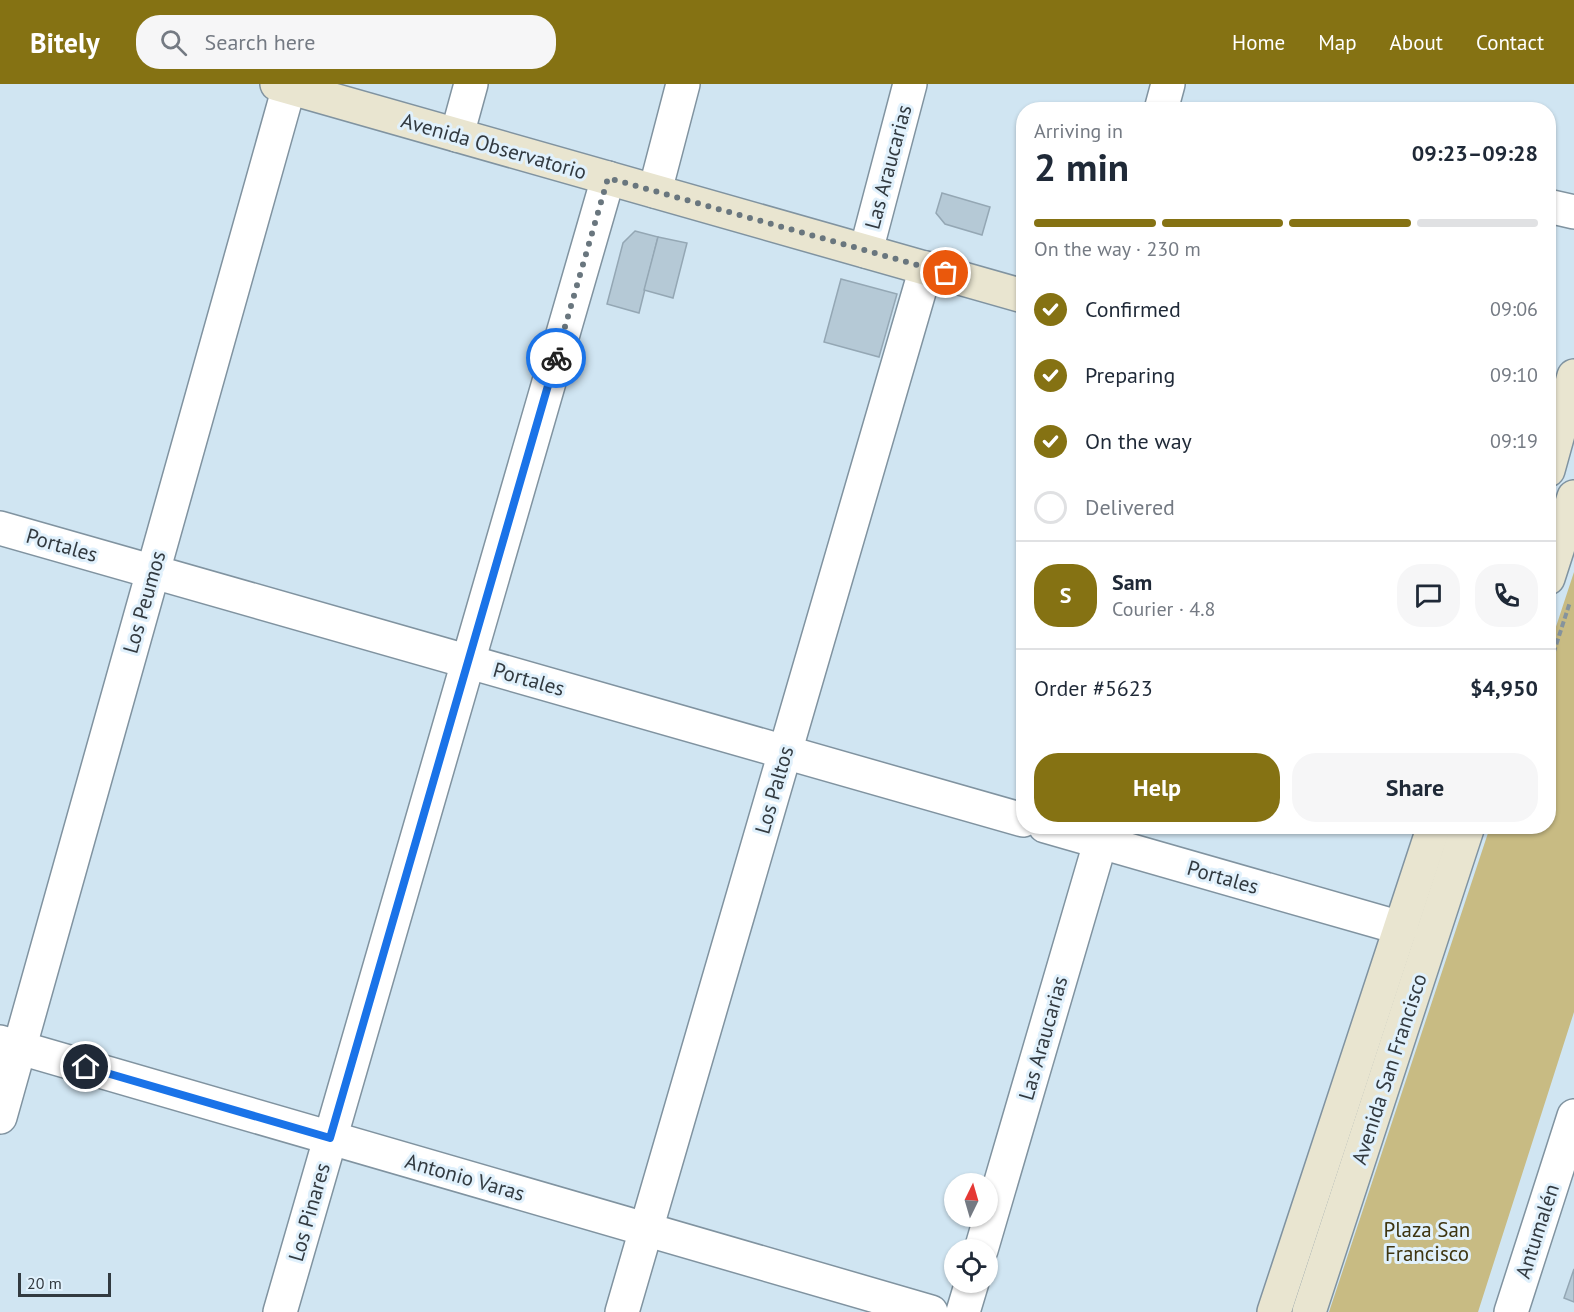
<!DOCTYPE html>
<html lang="en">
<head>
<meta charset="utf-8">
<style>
  :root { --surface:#fff; --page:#f6f6f7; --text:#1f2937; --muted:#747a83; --line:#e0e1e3; --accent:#857213 }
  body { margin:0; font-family:"PT Sans",sans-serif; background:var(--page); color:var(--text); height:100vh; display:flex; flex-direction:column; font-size:22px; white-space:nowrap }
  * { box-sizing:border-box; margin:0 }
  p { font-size:20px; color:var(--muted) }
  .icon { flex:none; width:33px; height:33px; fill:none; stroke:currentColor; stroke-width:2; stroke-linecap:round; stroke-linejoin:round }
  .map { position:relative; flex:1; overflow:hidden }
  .sheet { position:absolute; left:1016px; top:18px; width:540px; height:732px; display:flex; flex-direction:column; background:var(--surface); border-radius:24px; box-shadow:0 2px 4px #0004 }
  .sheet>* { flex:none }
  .needle { width:39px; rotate:5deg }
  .fabs { position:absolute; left:944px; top:1089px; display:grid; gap:12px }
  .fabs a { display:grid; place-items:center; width:54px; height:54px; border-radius:50%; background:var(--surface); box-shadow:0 2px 4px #0004; font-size:30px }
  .scale { position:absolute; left:18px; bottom:15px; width:93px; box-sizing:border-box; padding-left:6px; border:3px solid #323a40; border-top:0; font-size:16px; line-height:21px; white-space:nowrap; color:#323a40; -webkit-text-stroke:4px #e1f1fc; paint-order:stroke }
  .pin { position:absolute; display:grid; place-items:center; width:51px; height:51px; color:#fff; margin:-26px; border:3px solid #fff; border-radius:50%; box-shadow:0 2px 6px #0007 }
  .courier { position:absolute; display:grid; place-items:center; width:60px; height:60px; margin:-30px; border:4px solid #1a73e8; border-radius:50%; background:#fff; color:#222; box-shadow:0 2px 8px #0007 }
  .head em { font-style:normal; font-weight:600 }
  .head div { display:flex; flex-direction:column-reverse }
  .head { display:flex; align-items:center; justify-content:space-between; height:102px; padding:0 18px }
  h1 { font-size:39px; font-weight:600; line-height:45px }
  .bar { display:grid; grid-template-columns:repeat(4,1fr); gap:9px 6px; align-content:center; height:72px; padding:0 18px }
  .bar i { height:8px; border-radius:4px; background:var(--line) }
  .bar .selected { background:var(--accent) }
  .bar p { grid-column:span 4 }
  .line { display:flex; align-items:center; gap:15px; padding:0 18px; border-top:2px solid var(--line) }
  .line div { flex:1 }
  .round { display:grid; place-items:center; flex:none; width:63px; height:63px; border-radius:24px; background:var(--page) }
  ol { padding:0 18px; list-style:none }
  li { display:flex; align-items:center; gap:18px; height:66px }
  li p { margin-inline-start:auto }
  li .icon { padding:6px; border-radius:50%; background:var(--accent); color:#fff; stroke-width:4 }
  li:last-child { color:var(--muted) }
  li i { width:33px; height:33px; border:3px solid var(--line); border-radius:50% }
  .button { display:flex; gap:12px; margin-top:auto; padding:12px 18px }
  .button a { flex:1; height:69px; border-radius:24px; background:var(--accent); color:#fff; font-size:24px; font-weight:600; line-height:69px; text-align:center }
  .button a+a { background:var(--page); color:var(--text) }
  header { display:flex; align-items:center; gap:36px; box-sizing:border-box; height:84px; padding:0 30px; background:var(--accent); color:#fff }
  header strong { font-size:28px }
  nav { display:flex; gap:33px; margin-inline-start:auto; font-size:21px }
  .search { width:420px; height:54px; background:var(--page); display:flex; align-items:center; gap:15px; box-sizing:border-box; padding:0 21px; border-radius:24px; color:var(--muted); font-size:22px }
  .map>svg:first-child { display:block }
  .green { fill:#c8bb83 }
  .building { fill:#b5c9d6; stroke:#94a7b4; stroke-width:1.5 }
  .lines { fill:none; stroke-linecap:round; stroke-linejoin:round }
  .street-casing { stroke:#8093a0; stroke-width:36 }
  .secondary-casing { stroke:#8093a0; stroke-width:36 }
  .path { stroke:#85939d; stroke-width:4; stroke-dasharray:6 3; stroke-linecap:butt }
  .street { stroke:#fff; stroke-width:33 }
  .secondary { stroke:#e9e5d0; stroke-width:33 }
  .done { stroke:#69767e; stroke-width:6; stroke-dasharray:0 10.8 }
  .route { stroke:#1a73e8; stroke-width:8 }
  .labels { text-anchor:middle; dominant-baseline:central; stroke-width:6; stroke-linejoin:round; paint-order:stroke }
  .street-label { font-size:21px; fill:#323a40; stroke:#e1f1fc }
  .park-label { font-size:21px; fill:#3e3510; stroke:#e1f1fc }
</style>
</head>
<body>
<header>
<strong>Bitely</strong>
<div class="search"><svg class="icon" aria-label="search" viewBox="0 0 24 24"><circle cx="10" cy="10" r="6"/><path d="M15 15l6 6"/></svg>Search here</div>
<nav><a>Home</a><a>Map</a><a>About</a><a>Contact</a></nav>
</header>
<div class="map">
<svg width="1574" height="1228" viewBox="0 0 1574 1228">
  <rect width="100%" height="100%" fill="#d0e5f2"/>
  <path class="green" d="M1574,488V928L1478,1228H1329L1490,743L1548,742V567Z"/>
  <g class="building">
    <path d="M942,109L990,123L982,151L945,140L936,129Z"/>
    <path d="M635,147L658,153L639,229L607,220L623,159Z"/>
    <path d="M658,153L687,159L673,214L644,206Z"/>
    <path d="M841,195L897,210L879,273L824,258Z"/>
    <path d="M1574,1185V1218L1564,1214Z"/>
  </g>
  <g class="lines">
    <g class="street-casing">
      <g id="street">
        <path d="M1161,26L1168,0"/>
        <path d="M457,51L471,0"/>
        <path d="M655,107L683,0"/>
        <path d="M1548,122L1574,128"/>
        <path d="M866,167L910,0"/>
        <path d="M0,444L1023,736"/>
        <path d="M1045,742L1401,844"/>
        <path d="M0,958L931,1228"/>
        <path d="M0,1033L289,3"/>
        <path d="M981,1166L1105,742"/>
        <path d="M280,1228L608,94"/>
        <path d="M622,1228L926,184"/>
        <path d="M963,1228L972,1198"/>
        <path d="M1511,1228L1574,1032"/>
      </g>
    </g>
    <g class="secondary-casing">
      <g id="secondary">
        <path d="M277,0L1023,212"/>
        <path d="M1548,386L1574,292"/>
        <path d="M1548,494L1574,413"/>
        <path d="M1274,1228L1434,742"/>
        <path d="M1309,1228L1468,742"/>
      </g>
    </g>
    <path class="path" d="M1548,586L1570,518"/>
    <use href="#street" class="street"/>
    <use href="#secondary" class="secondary"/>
  </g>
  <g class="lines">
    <path class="done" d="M556,274L608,94L946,189"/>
    <path class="route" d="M86,983L330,1054L556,274"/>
  </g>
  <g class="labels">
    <g class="street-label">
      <text transform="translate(494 62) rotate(16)">Avenida Observatorio</text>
      <text transform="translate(888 83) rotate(-75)">Las Araucarias</text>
      <text transform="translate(62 461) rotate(16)">Portales</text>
      <text transform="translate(144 518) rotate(-74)">Los Peumos</text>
      <text transform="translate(529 595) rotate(16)">Portales</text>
      <text transform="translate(774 706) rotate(-74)">Los Paltos</text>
      <text transform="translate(1223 793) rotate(16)">Portales</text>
      <text transform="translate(1043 954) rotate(-74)">Las Araucarias</text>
      <text transform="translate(1389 985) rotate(-72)">Avenida San Francisco</text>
      <text transform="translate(465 1093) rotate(16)">Antonio Varas</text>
      <text transform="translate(309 1128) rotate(-74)">Los Pinares</text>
      <text transform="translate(1537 1147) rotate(-72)">Antumalén</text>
    </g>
    <g class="park-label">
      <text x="1427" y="1145">Plaza San<tspan x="1427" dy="24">Francisco</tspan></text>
    </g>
  </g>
</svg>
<div class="fabs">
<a><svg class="needle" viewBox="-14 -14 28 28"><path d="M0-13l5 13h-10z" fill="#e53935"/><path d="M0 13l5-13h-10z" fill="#747a83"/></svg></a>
<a><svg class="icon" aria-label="locate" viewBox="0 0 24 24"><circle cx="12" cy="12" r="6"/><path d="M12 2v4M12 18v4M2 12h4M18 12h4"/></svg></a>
</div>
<div class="scale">20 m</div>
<div class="pin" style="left:946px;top:189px;background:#ea580c"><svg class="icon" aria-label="bag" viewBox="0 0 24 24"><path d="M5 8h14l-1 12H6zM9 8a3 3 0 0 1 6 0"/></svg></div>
<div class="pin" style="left:86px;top:983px;background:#1f2937"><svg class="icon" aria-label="home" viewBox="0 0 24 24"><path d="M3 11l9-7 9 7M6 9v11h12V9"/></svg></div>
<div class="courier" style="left:556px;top:274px"><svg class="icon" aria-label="bike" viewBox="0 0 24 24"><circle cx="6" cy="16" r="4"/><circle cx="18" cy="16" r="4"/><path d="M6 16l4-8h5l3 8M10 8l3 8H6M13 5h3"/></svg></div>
<section class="sheet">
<div class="head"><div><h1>2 min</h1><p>Arriving in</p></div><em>09:23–09:28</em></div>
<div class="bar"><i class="selected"></i><i class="selected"></i><i class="selected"></i><i></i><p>On the way · 230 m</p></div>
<ol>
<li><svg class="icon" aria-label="check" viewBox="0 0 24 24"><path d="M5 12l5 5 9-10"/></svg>Confirmed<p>09:06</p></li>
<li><svg class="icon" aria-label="check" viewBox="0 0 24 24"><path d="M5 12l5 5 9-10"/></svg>Preparing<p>09:10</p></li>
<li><svg class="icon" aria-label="check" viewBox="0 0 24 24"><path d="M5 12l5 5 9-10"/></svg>On the way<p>09:19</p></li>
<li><i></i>Delivered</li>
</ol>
<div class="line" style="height:108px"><b class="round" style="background:var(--accent);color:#fff">S</b><div><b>Sam</b><p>Courier · 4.8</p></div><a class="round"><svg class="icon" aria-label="chat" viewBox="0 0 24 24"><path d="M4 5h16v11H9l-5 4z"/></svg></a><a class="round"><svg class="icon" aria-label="phone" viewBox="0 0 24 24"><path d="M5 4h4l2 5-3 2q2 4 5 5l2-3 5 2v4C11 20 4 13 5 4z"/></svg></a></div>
<div class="line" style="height:78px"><div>Order #5623</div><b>$4,950</b></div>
<div class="button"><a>Help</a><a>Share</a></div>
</section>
</div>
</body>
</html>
